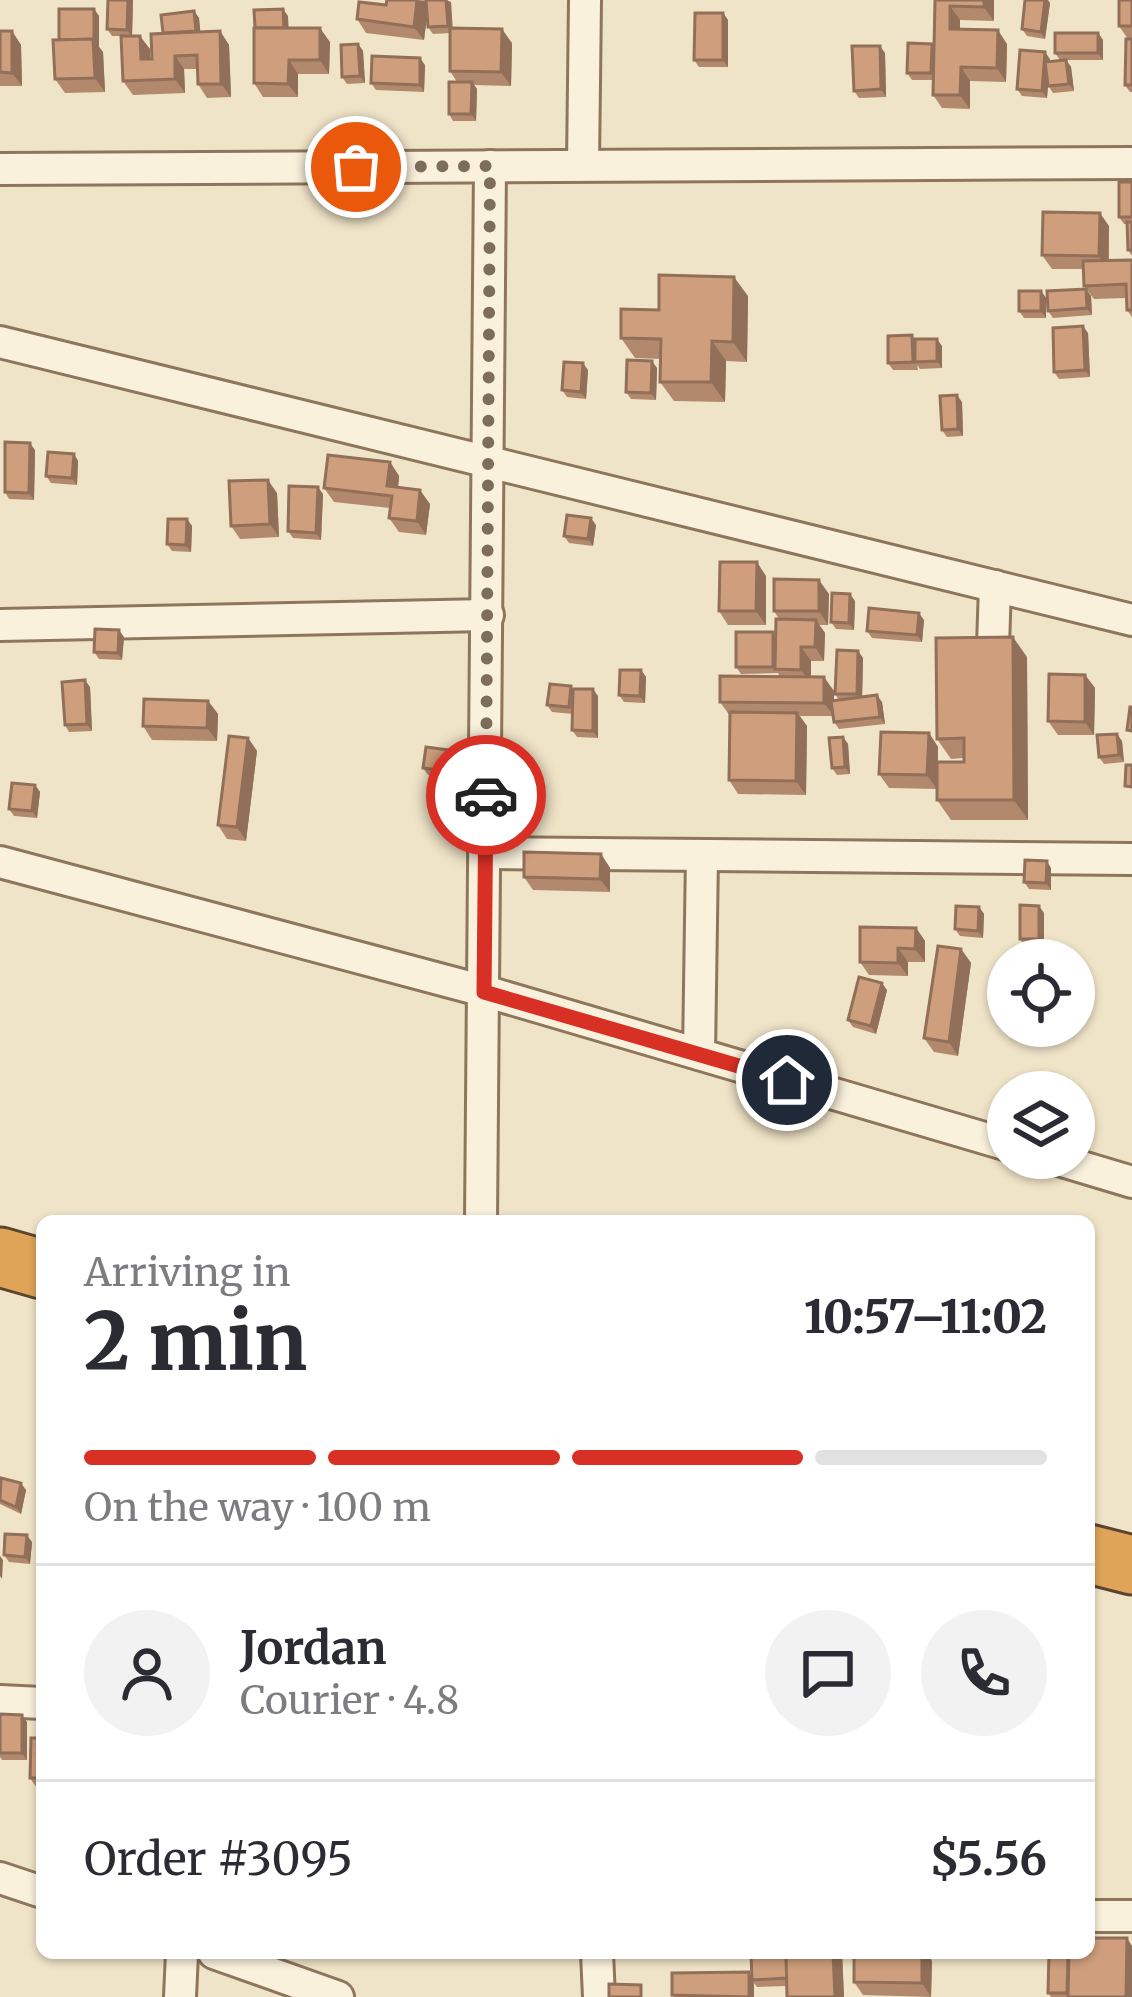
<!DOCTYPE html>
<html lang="en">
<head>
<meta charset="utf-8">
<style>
  :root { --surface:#fff; --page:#f2f2f3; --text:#2b2b33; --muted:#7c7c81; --line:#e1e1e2; --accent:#d93025 }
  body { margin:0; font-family:Merriweather,serif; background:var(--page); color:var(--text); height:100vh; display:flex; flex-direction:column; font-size:45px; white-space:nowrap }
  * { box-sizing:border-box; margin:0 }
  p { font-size:39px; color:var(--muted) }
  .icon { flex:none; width:66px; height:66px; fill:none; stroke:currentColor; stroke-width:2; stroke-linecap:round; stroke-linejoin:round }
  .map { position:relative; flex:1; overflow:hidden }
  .panel { position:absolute; left:36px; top:1215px; width:1059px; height:744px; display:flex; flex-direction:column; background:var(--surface); border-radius:18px; box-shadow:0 3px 9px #0004 }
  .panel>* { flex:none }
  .tools { position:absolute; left:987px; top:939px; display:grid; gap:24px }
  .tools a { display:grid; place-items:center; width:108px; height:108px; border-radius:50%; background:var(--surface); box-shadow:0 3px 9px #0004; font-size:60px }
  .pin { position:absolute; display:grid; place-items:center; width:102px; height:102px; color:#fff; margin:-51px; border:6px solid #fff; border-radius:50%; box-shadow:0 3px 12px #0007 }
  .courier { position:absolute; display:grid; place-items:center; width:120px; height:120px; margin:-60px; border:9px solid #d93025; border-radius:50%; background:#fff; color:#222; box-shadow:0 3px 15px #0007 }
  .headline em { font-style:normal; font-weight:800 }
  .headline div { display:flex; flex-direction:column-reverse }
  .headline { display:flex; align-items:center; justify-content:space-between; height:204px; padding:0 48px }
  h1 { font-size:78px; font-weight:800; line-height:90px }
  .bar { display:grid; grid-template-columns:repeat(4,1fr); gap:18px 12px; align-content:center; height:144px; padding:0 48px }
  .bar i { height:15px; border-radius:9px; background:var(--line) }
  .bar .on { background:var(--accent) }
  .bar p { grid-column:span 4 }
  .line { display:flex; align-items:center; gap:30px; padding:0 48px; border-top:3px solid var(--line) }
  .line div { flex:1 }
  .round { display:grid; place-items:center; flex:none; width:126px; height:126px; border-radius:63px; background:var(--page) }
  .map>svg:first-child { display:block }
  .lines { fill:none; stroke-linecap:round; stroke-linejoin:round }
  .street-casing { stroke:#8d765c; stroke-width:36 }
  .highway-casing { stroke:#5b4430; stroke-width:63 }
  .street { stroke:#faf1dc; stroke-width:30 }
  .highway { stroke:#e0a458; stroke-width:57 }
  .wall { fill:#b2896c }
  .shaded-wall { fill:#916f58 }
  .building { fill:#cf9f7d; stroke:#916f58; stroke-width:3 }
  .done { stroke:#7c6e5b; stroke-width:12; stroke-dasharray:0 21.6 }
  .route { stroke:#d93025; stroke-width:15 }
</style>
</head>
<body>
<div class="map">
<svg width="1132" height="1997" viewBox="0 0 1132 1997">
  <rect width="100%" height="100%" fill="#f0e4c8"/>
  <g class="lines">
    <g class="street-casing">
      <g id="street">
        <path d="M583,165L585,0"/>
        <path d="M0,169L1132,163"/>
        <path d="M0,342L1132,620"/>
        <path d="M0,625L488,615"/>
        <path d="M992,676L995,586"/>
        <path d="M485,853L1132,859"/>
        <path d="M0,862L484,991L1008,1145"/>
        <path d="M699,1054L702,855"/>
        <path d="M1052,1158L1132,1182"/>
        <path d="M481,1221L490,166"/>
        <path d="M0,1701L42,1703"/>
        <path d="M0,1878L42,1892"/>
        <path d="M1089,1916H1132"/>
        <path d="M214,1953L338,1997"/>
        <path d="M597,1953L599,1997"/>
        <path d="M180,1997L182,1953"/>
      </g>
    </g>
    <g class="highway-casing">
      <g id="highway">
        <path d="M0,1257L42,1269"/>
        <path d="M1089,1554L1132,1565"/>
      </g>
    </g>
    <use href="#street" class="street"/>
    <use href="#highway" class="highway"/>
  </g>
  <g class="wall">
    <path d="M133,0L132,36L150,49V59H152L163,33L194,11L199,18L200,32L220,31L229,45L231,97L207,98L198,84L197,69H184L185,93L133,95L123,81L121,36H112L107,29Z"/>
    <path d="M935,0H994V21L960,20V29L1007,44L1006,82L970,81V109L942,108L933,95V80H912L907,73L934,46Z"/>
    <path d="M1132,0V92H1130L1125,85L1128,39L1119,26Z"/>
    <path d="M451,2L452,28L512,43L511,86L474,85L477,89L476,121H453L449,114L457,82L450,71V33L433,34L428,27L427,14L424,40L366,33L357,19L386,5Z"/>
    <path d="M1050,3L1045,39L1027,36L1022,29Z"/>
    <path d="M94,9L99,16V47L103,52L105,92L65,93L55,79L59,40Z"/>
    <path d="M723,13L728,20V67H699L694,60Z"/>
    <path d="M288,16V28L330,42L329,74H298V97H263L254,83Z"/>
    <path d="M0,31H12L21,45L22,86H0Z"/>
    <path d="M1098,33L1103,40V60H1066L1071,67L1074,91L1053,93L1048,85L1047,98L1022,96L1017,89L1045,52L1050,61L1060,60L1055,53Z"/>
    <path d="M358,44L363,51L365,83L347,84L342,77Z"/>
    <path d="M885,53L886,97L859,98L854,91Z"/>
    <path d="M425,65L424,92L376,90L371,83Z"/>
    <path d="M1132,182V256L1128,250L1127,224H1124L1119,217Z"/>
    <path d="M1109,226V260H1132V317L1127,310V298L1094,299L1084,286V269H1052L1042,255Z"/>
    <path d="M1086,289L1091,296L1092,315L1053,318L1048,311Z"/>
    <path d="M1041,291L1046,298V318H1024L1019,311Z"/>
    <path d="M748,296L747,362L726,361L725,402L674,401L660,382L661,359L635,358L621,338L659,310Z"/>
    <path d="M1088,333L1090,377L1059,379L1054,372Z"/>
    <path d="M912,335L915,340L942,346V368L920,369L917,365L918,370H893L888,363Z"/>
    <path d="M657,368L656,400L631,399L626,392Z"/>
    <path d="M588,370L586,399L567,397L562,390Z"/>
    <path d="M962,402L963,436L947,437L942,430Z"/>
    <path d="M35,450L34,500L9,499L5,492Z"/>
    <path d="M74,454L78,461L77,485L51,483L46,476Z"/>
    <path d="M390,462L399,476L398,487L430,504L426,535L399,532L389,518L390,508L334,502L324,488Z"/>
    <path d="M277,493L279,537L240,539L231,526Z"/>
    <path d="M323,494L321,540L293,538L288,531Z"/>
    <path d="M187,519L192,526L191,552L172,551L167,544Z"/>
    <path d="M596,525L593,546L569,543L564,536Z"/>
    <path d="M766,576V625H728L719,611Z"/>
    <path d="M829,594L828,625H819L825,633L824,661H811V677L834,691V700H839L835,694L858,651L863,658L862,697L882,702L885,724L839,729L834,722L833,716H800L807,726L806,795L738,794L729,780L730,716L720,702L780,677L778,673L741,674L736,667L776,636L779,619L774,611Z"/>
    <path d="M855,601L854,630L836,629L831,622Z"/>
    <path d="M924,620L922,642L872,638L867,631Z"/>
    <path d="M124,637L122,660L99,659L94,652Z"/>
    <path d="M1027,657L1028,820H951L937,800V789L889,788L879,774L929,733L938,747V762H964V758L951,759L937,739Z"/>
    <path d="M641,670L646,677L645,703L624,702L619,695Z"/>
    <path d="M1085,675L1095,688L1094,735H1058L1048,721Z"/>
    <path d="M90,687L92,731L69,732L65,725Z"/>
    <path d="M573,689L598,696V738L577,737L572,730L573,714L552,712L547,705Z"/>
    <path d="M208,701L218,714L217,741L152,740L143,726Z"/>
    <path d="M843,737L848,744L850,774L837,775L832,768Z"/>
    <path d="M248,738L257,751L246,841L227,839L218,825Z"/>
    <path d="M1122,741L1124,762L1104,764L1099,757Z"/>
    <path d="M449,750L454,757L452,778L428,775L423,768Z"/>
    <path d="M35,785L40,792L37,818L14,816L9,809Z"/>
    <path d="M601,854L610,868V892L533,890L524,877Z"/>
    <path d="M1051,868V890L1029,889L1024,882Z"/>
    <path d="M979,907L984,914L983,938L960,936L955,929Z"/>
    <path d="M1044,913V946H1025L1020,939Z"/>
    <path d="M916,928L925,941V962H908V976L869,975L860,962Z"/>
    <path d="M961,949L971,963L958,1056L934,1052L924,1038Z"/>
    <path d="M887,990L876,1034L853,1027L848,1020Z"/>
    <path d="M1,1478L26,1490L21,1514L0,1504Z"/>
    <path d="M32,1542L30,1564L9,1562L4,1555Z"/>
    <path d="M0,1714L22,1715L27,1722V1760H2L0,1757Z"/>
    <path d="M42,1738V1792L39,1791L30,1778Z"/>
    <path d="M842,1953L844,1997L787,1986L757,1987L754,1983V1997H674L672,1995L752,1976L791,1954Z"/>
    <path d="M932,1961L931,1997L863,1995L854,1982Z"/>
    <path d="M1048,1993L1132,1997H1051Z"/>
  </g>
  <g class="shaded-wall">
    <path d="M128,0H133L132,37L127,30Z"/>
    <path d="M417,0L429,1L424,40L414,27Z"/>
    <path d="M446,0L451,2L453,33L448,26Z"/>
    <path d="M984,0H994V21L984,7Z"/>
    <path d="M1045,0H1048L1050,3L1045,39L1041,32Z"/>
    <path d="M950,6L960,20V43L950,29Z"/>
    <path d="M94,9L99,16V47L103,52L105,92L95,78Z"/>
    <path d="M283,9L288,16L289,35L284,28Z"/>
    <path d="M194,11L199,18L201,38L196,31Z"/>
    <path d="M723,13L728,20V67L723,60Z"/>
    <path d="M320,28L330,42L329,74L320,60Z"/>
    <path d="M502,29L512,43L511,86L501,72Z"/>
    <path d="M998,30L1007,44L1006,82L997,68Z"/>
    <path d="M12,31L21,45L22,86L12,73Z"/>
    <path d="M220,31L229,45L231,97L221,84Z"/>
    <path d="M1098,33L1103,40V60L1098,53Z"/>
    <path d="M140,36L150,49L151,73L141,59Z"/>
    <path d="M358,44L363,51L365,83L360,76Z"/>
    <path d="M880,46L885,53L886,97L881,89Z"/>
    <path d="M1045,52L1050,59L1047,98L1042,91Z"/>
    <path d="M175,56L184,69L185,93L175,79Z"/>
    <path d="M420,58L425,65L424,92L420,85Z"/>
    <path d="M289,60L298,74V97L288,84Z"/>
    <path d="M1066,60L1071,67L1074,91L1069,84Z"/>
    <path d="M961,67L970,81V109L960,95Z"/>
    <path d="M472,82L477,89L476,121L471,114Z"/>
    <path d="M1100,213L1109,226L1108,269L1099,256Z"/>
    <path d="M734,277L748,296L747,362L733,342Z"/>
    <path d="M1086,289L1091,296L1092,315L1087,308Z"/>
    <path d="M1041,291L1046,298V318L1041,311Z"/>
    <path d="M1083,326L1088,333L1090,377L1085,370Z"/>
    <path d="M937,339L942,346V368L937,361Z"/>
    <path d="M712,341L726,361L725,402L711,382Z"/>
    <path d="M652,361L657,368L656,400L651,393Z"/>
    <path d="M583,363L588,370L586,399L581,392Z"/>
    <path d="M957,395L962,402L963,436L958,429Z"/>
    <path d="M30,443L35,450L34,500L29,493Z"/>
    <path d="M74,454L78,461L77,485L72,478Z"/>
    <path d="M390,462L399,476L397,500L387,486Z"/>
    <path d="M268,480L277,493L279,537L270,524Z"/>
    <path d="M318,487L323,494L321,540L316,533Z"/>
    <path d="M420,490L430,504L426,535L417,521Z"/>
    <path d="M591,518L596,525L593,546L588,539Z"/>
    <path d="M187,519L192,526L191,552L186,545Z"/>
    <path d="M757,562L766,576V625L756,611Z"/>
    <path d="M819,580L829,594L828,625L819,611Z"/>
    <path d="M850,594L855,601L854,630L849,623Z"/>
    <path d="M919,613L924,620L922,642L917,635Z"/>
    <path d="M816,620L825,633L824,661L815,647Z"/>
    <path d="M119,630L124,637L122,660L118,653Z"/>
    <path d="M1013,637L1027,657L1028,820L1014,800Z"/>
    <path d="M801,647L811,661V684L801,670Z"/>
    <path d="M858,651L863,658L862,701L857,694Z"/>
    <path d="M641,670L646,677L645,703L640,696Z"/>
    <path d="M1085,675L1095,688L1094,735L1085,722Z"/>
    <path d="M824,677L834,691V716L824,703Z"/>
    <path d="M85,680L90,687L92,731L87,724Z"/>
    <path d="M593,689L598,696V738L593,731Z"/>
    <path d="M877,695L882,702L885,724L880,717Z"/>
    <path d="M208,701L218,714L217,741L207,728Z"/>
    <path d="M797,713L807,726L806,795L796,781Z"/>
    <path d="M929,733L938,747L937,789L927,775Z"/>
    <path d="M1117,734L1122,741L1124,762L1119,755Z"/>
    <path d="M843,737L848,744L850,774L845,767Z"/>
    <path d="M248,738L257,751L246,841L237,827Z"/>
    <path d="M449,750L454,757L452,778L447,771Z"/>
    <path d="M35,785L40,792L37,818L32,811Z"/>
    <path d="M601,854L610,868V892L600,879Z"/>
    <path d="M1047,861L1051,868V890L1046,883Z"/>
    <path d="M1039,906L1044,913V946L1039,939Z"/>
    <path d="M979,907L984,914L983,938L978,931Z"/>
    <path d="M916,928L925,941V962L915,949Z"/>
    <path d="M898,948L908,962V976L898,963Z"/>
    <path d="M961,949L971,963L958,1056L949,1042Z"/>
    <path d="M882,983L887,990L876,1034L871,1026Z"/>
    <path d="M21,1483L26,1490L21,1514L16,1507Z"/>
    <path d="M27,1535L32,1542L30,1564L25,1557Z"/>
    <path d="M0,1556L3,1560L2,1579L0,1576Z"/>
    <path d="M22,1715L27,1722V1760L22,1753Z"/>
    <path d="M1127,1938L1132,1946V1997H1126Z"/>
    <path d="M833,1953H842L844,1997H835Z"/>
    <path d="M922,1953H927L932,1961L931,1997L922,1983Z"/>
    <path d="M749,1972L754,1980H752L754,1983V1997H749Z"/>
  </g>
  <g class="building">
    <path d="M108,0H128L127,30L107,29Z"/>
    <path d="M387,0H417L414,27L357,19L359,2L386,5Z"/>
    <path d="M426,0H446L448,26L428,27Z"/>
    <path d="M935,0H984V7L950,6V29L998,30L997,68L961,67L960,95H933Z"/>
    <path d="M1025,0H1045L1041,32L1022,29Z"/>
    <rect x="1119" y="0" width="13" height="26"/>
    <path d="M59,9H94V42L93,39L59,40Z"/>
    <path d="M283,9L284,28H255L254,10Z"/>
    <path d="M194,11L196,31L163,33L161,15Z"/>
    <path d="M695,13H723V60H694Z"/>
    <path d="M254,28H320V60H289L288,84L254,83Z"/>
    <path d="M450,28L502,29L501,72L450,71Z"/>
    <path d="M0,31H12V73L0,72Z"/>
    <path d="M220,31L221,84H198L197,55L175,56V79L123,81L121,36H140L141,59H152L151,34Z"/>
    <rect x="1055" y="33" width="43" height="20"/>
    <path d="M93,39L95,78L55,79L53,40Z"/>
    <path d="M1126,39H1132V85H1125Z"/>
    <path d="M908,43L932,44L931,73H907Z"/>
    <path d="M358,44L360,76L342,77L341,45Z"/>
    <path d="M852,46H880L881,89L854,91Z"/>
    <path d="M1020,50L1045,52L1042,91L1017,89Z"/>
    <path d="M372,56L420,58V85L371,83Z"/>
    <path d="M1066,60L1069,84L1048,86L1045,62Z"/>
    <path d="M449,82H472L471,114H449Z"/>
    <rect x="1119" y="182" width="13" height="35"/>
    <path d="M1043,212L1100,213L1099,256L1042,255Z"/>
    <path d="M1127,222H1132V250H1128Z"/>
    <path d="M1132,260V310H1127L1126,284L1084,286L1083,261Z"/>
    <path d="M659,275L734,277L733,342L712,341L711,382H660L661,339L621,338V309L659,310Z"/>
    <path d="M1086,289L1087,308L1048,311L1047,291Z"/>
    <rect x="1019" y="291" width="22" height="20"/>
    <path d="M1083,326L1085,370L1054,372L1053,328Z"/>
    <path d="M912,335L913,362L888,363V336Z"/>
    <path d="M915,339H937V361L915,362Z"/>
    <path d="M627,360L652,361L651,393L626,392Z"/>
    <path d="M564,362L583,363L581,392L562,390Z"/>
    <path d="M957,395L958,429L942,430L940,396Z"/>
    <path d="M5,442L30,443L29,493L5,492Z"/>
    <path d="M48,452L74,454L72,478L46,476Z"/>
    <path d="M328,455L390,462L387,486L420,490L417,521L389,518L392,496L324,488Z"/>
    <path d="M268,480L270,524L231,526L229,481Z"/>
    <path d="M289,486L318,487L316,533L288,531Z"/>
    <path d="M567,515L591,518L588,539L564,536Z"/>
    <path d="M168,519H187L186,545L167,544Z"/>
    <path d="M720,562H757L756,611H719Z"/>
    <path d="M774,579L819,580V611H774Z"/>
    <path d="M832,593L850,594L849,623L831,622Z"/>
    <path d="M869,608L919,613L917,635L867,631Z"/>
    <path d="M776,619L816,620L815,647H801V670L775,669Z"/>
    <path d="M95,629L119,630L118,653L94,652Z"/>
    <rect x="736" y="632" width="37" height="35"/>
    <path d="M1013,637L1014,800H937V762H964V738L937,739L936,638Z"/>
    <path d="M837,650L858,651L857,694H835Z"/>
    <path d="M620,670H641L640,696L619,695Z"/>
    <path d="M1049,674L1085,675V722L1048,721Z"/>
    <path d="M720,676L824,677V703L720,702Z"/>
    <path d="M85,680L87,724L65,725L62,682Z"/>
    <path d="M550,684L571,686L569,707L547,705Z"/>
    <path d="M573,689H593V731L572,730Z"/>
    <path d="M877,695L880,717L834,722L831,701Z"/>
    <path d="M144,699L208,701L207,728L143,726Z"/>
    <path d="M1130,707H1132V731L1127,730Z"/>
    <path d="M730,712L797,713L796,781L729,780Z"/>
    <path d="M881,732L929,733L927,775L879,774Z"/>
    <path d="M1117,734L1119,755L1099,757L1097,735Z"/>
    <path d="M229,736L248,738L237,827L218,825Z"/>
    <path d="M843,737L845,767L832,768L829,738Z"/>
    <path d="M426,747L449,750L447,771L423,768Z"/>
    <path d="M1126,765H1132V787L1125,786Z"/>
    <path d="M12,783L35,785L32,811L9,809Z"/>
    <path d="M524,852L601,854L600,879L524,877Z"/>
    <path d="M1025,860L1047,861L1046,883L1024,882Z"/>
    <path d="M1020,905L1039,906V939H1020Z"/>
    <path d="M956,906L979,907L978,931L955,929Z"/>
    <path d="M860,927L916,928L915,949L898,948V963L860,962Z"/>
    <path d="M938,946L961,949L949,1042L924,1038Z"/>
    <path d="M859,977L882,983L871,1026L848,1020Z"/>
    <path d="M1,1478L21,1483L16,1507L0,1500Z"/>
    <path d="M5,1534L27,1535L25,1557L4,1555Z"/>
    <path d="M0,1714L22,1715V1753H0Z"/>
    <path d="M31,1738H42V1778H30Z"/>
    <path d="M1089,1938H1127L1126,1997H1068L1069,1953H1089Z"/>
    <path d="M751,1953H786L787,1978L752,1980Z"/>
    <path d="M817,1953H833L835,1997H787L786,1954Z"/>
    <path d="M854,1953H922V1983L854,1982Z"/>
    <path d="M1049,1953H1068L1067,1993H1048Z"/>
    <path d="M749,1972V1997L672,1995V1973Z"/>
    <path d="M609,1984L641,1985V1997H609Z"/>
  </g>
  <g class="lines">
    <path class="done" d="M356,167L490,166L486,795"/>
    <path class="route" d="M486,795L484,992L787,1080"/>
  </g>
</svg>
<div class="tools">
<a><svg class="icon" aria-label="locate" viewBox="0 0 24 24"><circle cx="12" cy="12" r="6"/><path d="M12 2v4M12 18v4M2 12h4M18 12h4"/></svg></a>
<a><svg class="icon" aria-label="layers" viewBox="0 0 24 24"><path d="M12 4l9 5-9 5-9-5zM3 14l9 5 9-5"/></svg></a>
</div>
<div class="pin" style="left:356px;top:167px;background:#ea580c"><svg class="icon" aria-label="bag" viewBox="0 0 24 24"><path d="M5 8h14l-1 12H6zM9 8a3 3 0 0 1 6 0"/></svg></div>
<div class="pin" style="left:787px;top:1080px;background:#1f2937"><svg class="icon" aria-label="home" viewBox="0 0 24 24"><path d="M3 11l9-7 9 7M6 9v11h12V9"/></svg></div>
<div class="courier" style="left:486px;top:795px"><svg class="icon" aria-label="car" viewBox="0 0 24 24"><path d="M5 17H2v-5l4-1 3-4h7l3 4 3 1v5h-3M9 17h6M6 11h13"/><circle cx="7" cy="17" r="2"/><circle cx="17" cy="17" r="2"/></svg></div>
<section class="panel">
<div class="headline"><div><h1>2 min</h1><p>Arriving in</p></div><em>10:57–11:02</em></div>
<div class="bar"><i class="on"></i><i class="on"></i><i class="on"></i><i></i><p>On the way · 100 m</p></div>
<div class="line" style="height:216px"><a class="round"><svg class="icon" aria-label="person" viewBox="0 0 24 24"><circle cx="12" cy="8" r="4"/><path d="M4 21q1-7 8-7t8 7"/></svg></a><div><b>Jordan</b><p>Courier · 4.8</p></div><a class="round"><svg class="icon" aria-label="chat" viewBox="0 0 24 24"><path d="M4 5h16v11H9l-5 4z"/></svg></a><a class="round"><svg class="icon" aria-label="phone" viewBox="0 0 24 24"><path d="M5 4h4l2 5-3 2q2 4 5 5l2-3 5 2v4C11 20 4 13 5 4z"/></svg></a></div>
<div class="line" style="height:156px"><div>Order #3095</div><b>$5.56</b></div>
</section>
</div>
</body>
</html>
